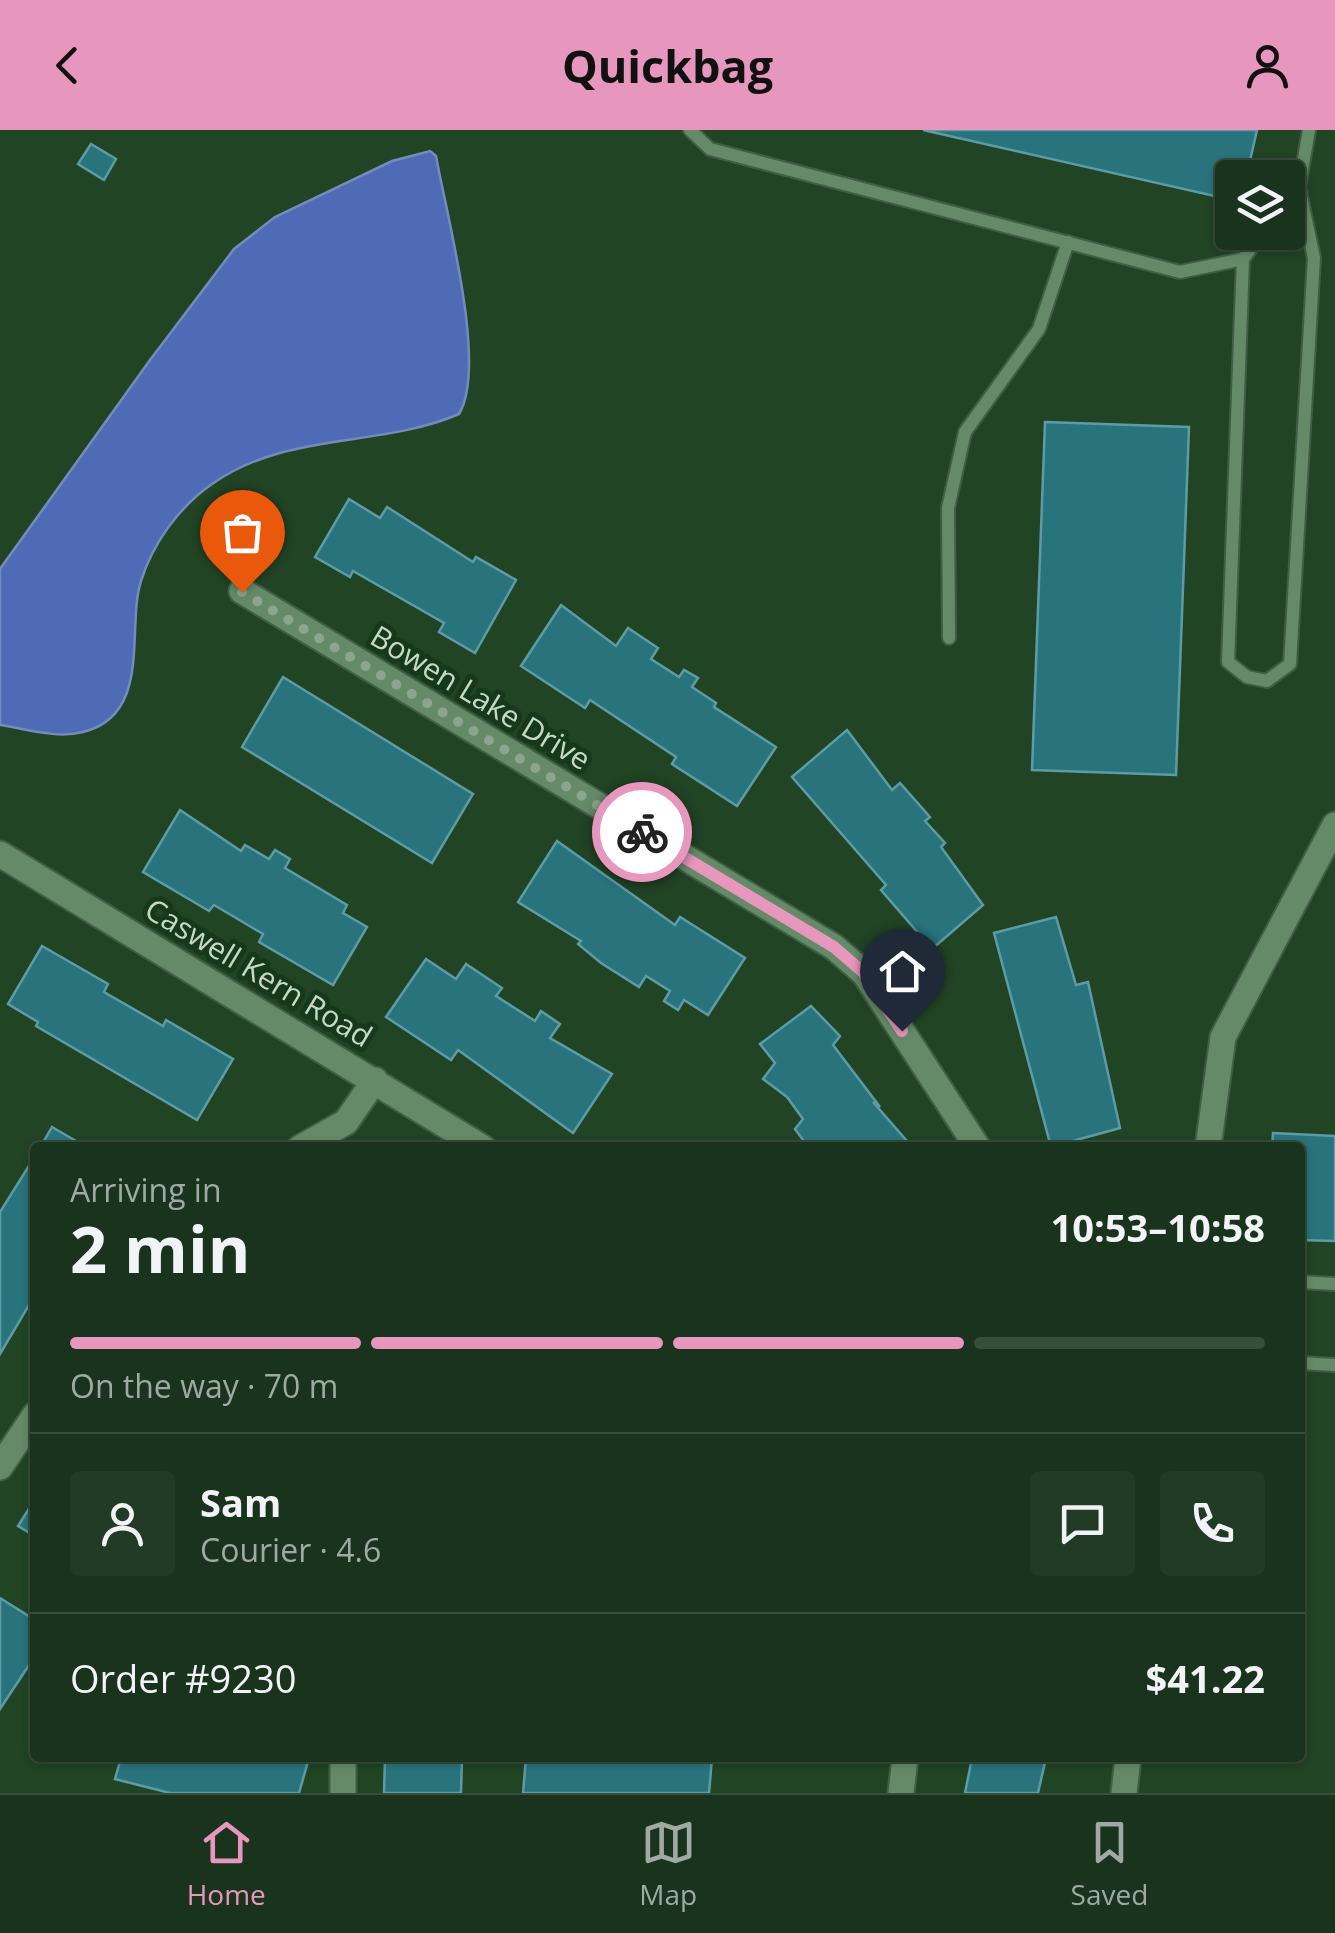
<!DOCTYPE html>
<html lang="en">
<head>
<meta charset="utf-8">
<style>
  :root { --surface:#19331c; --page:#223b25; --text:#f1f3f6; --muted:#9faaa3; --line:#374e3b; --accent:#e797bd }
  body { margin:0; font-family:"Open Sans",sans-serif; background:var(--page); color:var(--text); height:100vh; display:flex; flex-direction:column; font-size:38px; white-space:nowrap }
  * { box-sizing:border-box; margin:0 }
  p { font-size:32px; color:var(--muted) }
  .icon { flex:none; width:55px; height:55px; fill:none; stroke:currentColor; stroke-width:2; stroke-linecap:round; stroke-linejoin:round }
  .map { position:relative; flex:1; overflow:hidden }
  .sheet { position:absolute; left:30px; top:1012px; width:1275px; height:620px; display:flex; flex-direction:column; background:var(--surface); border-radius:10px; box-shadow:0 2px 8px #0004,0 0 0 2px var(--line) }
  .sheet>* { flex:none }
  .buttons { position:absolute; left:1215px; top:30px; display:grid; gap:20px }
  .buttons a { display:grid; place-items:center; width:90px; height:90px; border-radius:10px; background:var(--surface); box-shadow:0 2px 8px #0004,0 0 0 2px var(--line); font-size:50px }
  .pin { position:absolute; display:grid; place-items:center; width:85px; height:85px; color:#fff; margin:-102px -42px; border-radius:50% 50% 50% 0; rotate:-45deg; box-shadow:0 0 10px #0007 }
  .pin .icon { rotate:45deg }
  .courier { position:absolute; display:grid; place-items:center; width:100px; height:100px; margin:-50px; border:8px solid #e797bd; border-radius:50%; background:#fff; color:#222; box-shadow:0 2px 12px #0007 }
  .headline em { font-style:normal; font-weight:700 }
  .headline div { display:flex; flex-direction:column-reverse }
  .headline { display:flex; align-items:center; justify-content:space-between; height:170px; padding:0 40px }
  h1 { font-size:65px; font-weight:700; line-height:75px }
  .bar { display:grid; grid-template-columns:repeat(4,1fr); gap:15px 10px; align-content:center; height:120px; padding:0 40px }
  .bar i { height:12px; border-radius:8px; background:var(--line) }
  .bar .on { background:var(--accent) }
  .bar p { grid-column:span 4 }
  .line { display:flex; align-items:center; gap:25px; padding:0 40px; border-top:2px solid var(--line) }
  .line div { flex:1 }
  .round { display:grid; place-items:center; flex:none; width:105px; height:105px; border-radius:10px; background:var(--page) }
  header { display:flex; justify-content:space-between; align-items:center; height:130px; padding:0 40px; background:var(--accent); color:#111; font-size:45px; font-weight:700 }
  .tabs { display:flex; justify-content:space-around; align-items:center; height:140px; border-top:2px solid var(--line); background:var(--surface); font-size:28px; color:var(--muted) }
  .tabs a { display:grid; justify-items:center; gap:5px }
  .tabs .on { color:var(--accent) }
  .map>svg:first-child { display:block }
  .water { fill:#4f6bb6; stroke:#738cbb; stroke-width:2.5 }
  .building { fill:#28737c; stroke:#5d9ca5; stroke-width:2.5 }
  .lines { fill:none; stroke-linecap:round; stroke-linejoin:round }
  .service-casing { stroke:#405e44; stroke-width:16 }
  .minor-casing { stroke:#405e44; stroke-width:29 }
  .service { stroke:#658a68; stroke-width:12 }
  .minor { stroke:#658a68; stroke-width:25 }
  .done { stroke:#8ca58e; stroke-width:10; stroke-dasharray:0 18 }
  .route { stroke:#e797bd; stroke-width:12 }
  .labels { text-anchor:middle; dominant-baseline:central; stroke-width:10; stroke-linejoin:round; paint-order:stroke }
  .street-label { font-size:30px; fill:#c6d9c7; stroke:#16391b }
</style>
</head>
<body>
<header><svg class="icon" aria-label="back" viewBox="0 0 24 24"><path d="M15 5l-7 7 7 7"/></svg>Quickbag<svg class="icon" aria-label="person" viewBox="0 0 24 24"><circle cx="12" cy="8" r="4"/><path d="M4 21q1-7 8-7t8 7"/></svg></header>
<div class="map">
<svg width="1335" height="1663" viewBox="0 0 1335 1663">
  <rect width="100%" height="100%" fill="#214425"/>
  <path class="water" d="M430,21L436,26C446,83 488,236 459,284C380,318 287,301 212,354C179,377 153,413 141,451C126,497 153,585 83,602C57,609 26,599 0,595V439L150,230L234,119L275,87L392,31Z"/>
  <g class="building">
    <path d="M923,0H1257L1246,48H1232V70Z"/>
    <path d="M91,14L116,29L104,50L78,34Z"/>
    <path d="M1045,292L1189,297L1176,645L1032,640Z"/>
    <path d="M349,369L380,388L387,377L473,432L476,427L516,450L475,523L439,502L444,493L353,441L350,447L315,427Z"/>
    <path d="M561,475L616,516L628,498L658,518L651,529L679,547L684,540L698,548L692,557L716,573L714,577L776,617L737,676L672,634L676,627L590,570L585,578L521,536Z"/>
    <path d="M283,547L473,664L432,733L242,617Z"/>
    <path d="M847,600L892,660L900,653L930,687L925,691L945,713L941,717L983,775L932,819L881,760L886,755L792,647Z"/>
    <path d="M180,680L241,721L245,715L269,729L275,720L290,729L285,738L347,775L343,783L367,797L333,855L259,812L263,804L214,775L209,781L143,742Z"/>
    <path d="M557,711L675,795L680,787L745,828L708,885L684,870L678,880L664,871L670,861L646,846L639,857L601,833L578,814L581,811L518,772Z"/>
    <path d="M1056,787L1076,855L1088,852L1120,998L1051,1017L994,803Z"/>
    <path d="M42,816L108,854L104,862L163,896L166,890L233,929L197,990L36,896L38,892L8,874Z"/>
    <path d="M426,829L456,849L466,834L502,858L496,866L535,891L541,881L560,894L550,908L612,944L573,1003L458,920L451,930L386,887Z"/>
    <path d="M811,876L840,906L833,915L880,977L873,972L913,1018H809L795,999L803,989L787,967L763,949L775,933L760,914Z"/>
    <path d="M52,997L88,1018H40Z"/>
    <path d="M1273,1003L1335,1006V1111L1300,1110V1018H1272Z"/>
    <path d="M35,1026V1165L0,1224V1082Z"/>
    <path d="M35,1369V1406L18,1396Z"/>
    <path d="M0,1468L35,1490V1526L0,1579Z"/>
    <path d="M121,1628H309L299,1663H170L115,1649Z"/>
    <path d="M385,1628H462L461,1663H384Z"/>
    <path d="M526,1628L694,1631L695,1628H712L709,1663H523Z"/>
    <path d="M972,1628H1046L1038,1663H965Z"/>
  </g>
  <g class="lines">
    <g class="service-casing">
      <g id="service">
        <path d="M690,0L710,19L1180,142L1243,129L1263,102"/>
        <path d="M1288,72L1299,57L1309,0"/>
        <path d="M1243,129L1228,532L1247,547L1267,551L1290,534L1314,128L1299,57"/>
        <path d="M949,508L948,378L965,302L1039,199L1068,112"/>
        <path d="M1300,1152L1335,1154"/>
        <path d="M1300,1233L1335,1235"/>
      </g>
    </g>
    <g class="minor-casing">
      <g id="minor">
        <path d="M242,461L834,817L864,843L978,1018"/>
        <path d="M0,724L483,1018"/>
        <path d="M300,1018L346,992L375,950"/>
        <path d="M1208,1018L1223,907L1335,695"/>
        <path d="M0,1337L35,1285"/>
        <path d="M343,1663V1628"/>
        <path d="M901,1663L905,1628"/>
        <path d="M1124,1663L1128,1628"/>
      </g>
    </g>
    <use href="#service" class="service"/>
    <use href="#minor" class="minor"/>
  </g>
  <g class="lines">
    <path class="done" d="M242,462L642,702"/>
    <path class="route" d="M642,702L834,817L864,843L902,901"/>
  </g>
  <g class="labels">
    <g class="street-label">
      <text transform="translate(481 567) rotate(31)">Bowen Lake Drive</text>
      <text transform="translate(259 842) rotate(31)">Caswell Kern Road</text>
    </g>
  </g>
</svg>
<div class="buttons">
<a><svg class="icon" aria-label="layers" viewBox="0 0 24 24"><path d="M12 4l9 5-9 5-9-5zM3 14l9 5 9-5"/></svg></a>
</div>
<div class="pin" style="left:242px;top:462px;background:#ea580c"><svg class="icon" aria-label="bag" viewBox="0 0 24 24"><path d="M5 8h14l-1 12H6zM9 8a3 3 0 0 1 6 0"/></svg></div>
<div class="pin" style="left:902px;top:901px;background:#1f2937"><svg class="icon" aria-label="home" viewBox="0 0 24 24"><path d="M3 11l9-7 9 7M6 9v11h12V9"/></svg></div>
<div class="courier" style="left:642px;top:702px"><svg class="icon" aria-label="bike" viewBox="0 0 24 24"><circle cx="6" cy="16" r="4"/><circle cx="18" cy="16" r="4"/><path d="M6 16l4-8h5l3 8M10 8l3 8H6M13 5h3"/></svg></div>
<section class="sheet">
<div class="headline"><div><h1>2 min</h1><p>Arriving in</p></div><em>10:53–10:58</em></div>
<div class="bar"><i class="on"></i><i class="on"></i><i class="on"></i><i></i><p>On the way · 70 m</p></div>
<div class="line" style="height:180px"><a class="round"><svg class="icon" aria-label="person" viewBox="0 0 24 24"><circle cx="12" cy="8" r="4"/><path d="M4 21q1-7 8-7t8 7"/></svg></a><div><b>Sam</b><p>Courier · 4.6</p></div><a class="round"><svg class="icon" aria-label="chat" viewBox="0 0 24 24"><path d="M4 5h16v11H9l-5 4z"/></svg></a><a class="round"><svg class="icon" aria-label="phone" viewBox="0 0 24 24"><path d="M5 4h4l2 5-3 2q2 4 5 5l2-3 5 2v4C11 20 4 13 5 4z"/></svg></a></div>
<div class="line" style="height:130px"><div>Order #9230</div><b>$41.22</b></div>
</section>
</div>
<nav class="tabs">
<a class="on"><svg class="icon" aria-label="home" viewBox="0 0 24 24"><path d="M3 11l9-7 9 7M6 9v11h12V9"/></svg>Home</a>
<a><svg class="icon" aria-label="map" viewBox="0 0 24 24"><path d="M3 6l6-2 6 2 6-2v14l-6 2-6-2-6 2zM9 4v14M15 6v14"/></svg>Map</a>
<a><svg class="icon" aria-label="saved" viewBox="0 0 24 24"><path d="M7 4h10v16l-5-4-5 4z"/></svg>Saved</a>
</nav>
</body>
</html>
